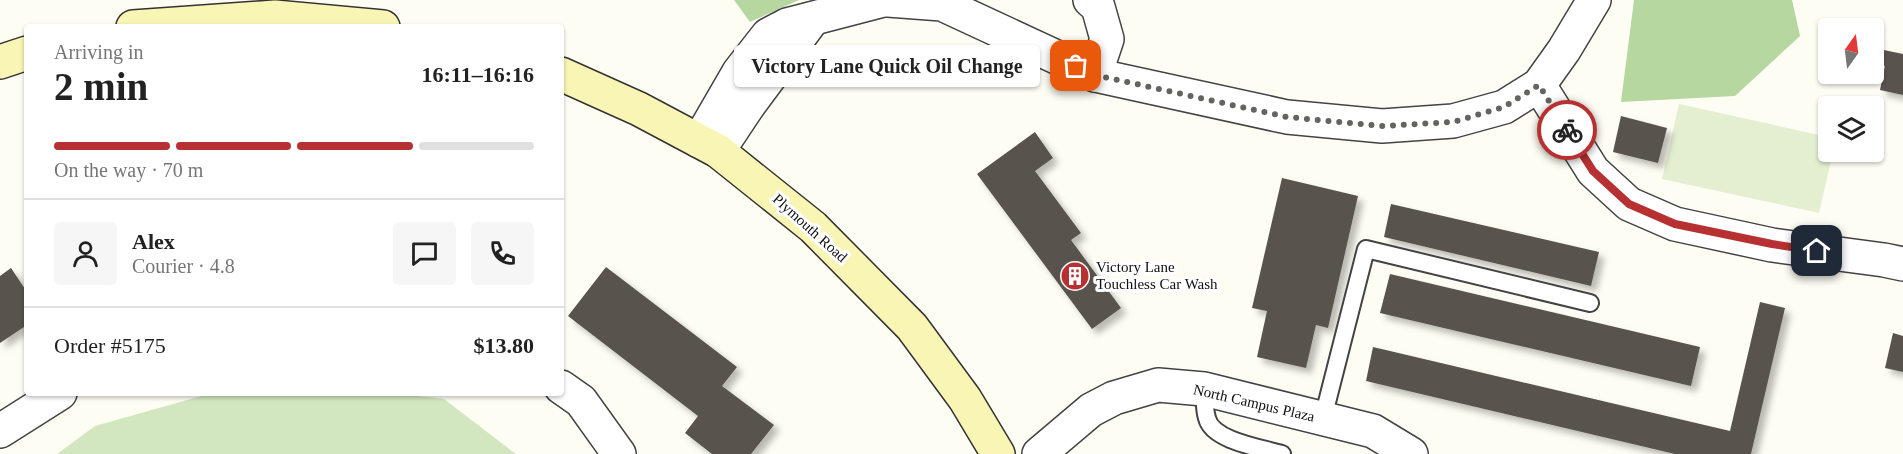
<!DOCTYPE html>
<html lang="en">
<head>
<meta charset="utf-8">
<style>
  :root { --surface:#fff; --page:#f6f6f6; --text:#222; --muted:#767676; --line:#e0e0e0; --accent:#b73132 }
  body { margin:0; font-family:"Times New Roman",serif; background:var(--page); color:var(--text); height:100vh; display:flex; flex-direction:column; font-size:22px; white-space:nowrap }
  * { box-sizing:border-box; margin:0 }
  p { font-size:20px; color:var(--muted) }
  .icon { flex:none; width:33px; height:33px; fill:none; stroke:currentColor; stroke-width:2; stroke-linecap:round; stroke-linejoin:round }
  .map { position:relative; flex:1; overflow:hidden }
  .sheet { position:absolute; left:24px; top:24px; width:540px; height:372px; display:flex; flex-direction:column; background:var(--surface); border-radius:6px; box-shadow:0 2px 4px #0004 }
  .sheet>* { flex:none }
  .needle { width:39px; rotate:14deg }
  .fabs { position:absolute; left:1818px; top:18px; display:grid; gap:12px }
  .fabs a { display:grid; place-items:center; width:66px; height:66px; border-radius:6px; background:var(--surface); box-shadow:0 2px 4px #0004; font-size:30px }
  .pin { position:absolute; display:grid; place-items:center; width:51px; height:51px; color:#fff; margin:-26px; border-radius:12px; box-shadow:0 3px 9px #0006 }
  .courier { position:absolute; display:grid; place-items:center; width:60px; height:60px; margin:-30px; border:4px solid #b73132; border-radius:50%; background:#fff; color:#222; box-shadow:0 2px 8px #0007 }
  .bubble { position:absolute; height:42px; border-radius:6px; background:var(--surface); box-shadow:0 2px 4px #0004; font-size:20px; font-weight:700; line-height:42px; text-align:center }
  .summary em { font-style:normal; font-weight:700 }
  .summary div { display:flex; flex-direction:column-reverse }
  .summary { display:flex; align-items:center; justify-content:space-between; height:102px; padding:0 30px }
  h1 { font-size:39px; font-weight:700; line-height:45px }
  .bar { display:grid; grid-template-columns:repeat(4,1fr); gap:9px 6px; align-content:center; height:72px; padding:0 30px }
  .bar i { height:8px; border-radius:4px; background:var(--line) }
  .bar .selected { background:var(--accent) }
  .bar p { grid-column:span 4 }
  .line { display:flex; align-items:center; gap:15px; padding:0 30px; border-top:2px solid var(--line) }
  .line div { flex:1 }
  .round { display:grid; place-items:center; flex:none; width:63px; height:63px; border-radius:6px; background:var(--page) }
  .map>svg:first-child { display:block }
  .green { fill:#d2e7bf }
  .forest { fill:#b6d7a0 }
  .pitch { fill:#e3efd0 }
  .building { fill:#58524d; filter:url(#shadow) }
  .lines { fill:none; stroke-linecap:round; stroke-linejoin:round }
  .service-casing { stroke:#434343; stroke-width:20 }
  .minor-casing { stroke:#434343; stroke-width:36 }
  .secondary-casing { stroke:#323232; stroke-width:36 }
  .service { stroke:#fff; stroke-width:16 }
  .minor { stroke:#fff; stroke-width:33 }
  .secondary { stroke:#f9f5b4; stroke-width:33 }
  .done { stroke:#636360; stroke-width:6; stroke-dasharray:0 10.8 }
  .route { stroke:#b73132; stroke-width:8 }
  .labels { text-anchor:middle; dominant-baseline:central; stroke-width:6; stroke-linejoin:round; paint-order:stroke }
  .street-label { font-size:15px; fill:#101010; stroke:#fff }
  .poi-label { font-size:15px; fill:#101010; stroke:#fff; text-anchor:start }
</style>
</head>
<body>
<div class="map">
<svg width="1903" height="454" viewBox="0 0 1903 454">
  <defs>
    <filter id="shadow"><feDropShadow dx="5.5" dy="5.5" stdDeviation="3" flood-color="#0004"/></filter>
  </defs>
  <rect width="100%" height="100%" fill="#fefdf4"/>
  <path class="green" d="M212,393H393L444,399L516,454H57L95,426Z"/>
  <g class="forest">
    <path d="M734,0H799L750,22Z"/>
    <path d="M1634,0H1792L1800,36L1735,96L1621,102Z"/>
  </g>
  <path class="pitch" d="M1679,104L1828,137V152H1833L1819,213L1662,179Z"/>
  <g class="building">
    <path d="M1874,48L1903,54V95L1880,90L1885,66L1874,63Z"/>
    <path d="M1621,116L1667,128L1658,163L1613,152Z"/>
    <path d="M1035,132L1053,158L1035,171L1081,233L1071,240L1121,308L1092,329L977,174Z"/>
    <path d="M1282,178L1358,196L1328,328L1316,325L1306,368L1257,357L1267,311L1252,308Z"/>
    <path d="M1391,204L1599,252L1591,286L1384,237Z"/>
    <path d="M606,267L737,367L722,386L774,425L751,454H712L685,433L698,416L568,316Z"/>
    <path d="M11,268L27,292V325L0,343V276Z"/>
    <path d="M1390,274L1700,347L1691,386L1380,313Z"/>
    <path d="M1760,302L1785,308L1751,454H1675L1366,381L1373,347L1730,431Z"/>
    <path d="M1893,333L1903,336V372L1885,368Z"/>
  </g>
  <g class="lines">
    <g class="service-casing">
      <g id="service">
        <path d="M1204,389C1205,398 1204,409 1207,418C1212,441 1262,448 1282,454"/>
        <path d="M1323,418L1366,249L1590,303"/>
      </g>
    </g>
    <g class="minor-casing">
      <g id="minor">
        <path d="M888,0L942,4L1095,75L1287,117L1382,126L1453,121L1504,107L1539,85L1564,50L1594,0"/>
        <path d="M1090,0L1098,7L1107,39L1095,75"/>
        <path d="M1539,85L1593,171L1629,204L1675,224L1772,245L1884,260L1903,264"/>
        <path d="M699,141L739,72L768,35L787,25L883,0"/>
        <path d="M718,151L748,106L812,20"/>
        <path d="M561,387L581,401L619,454"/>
        <path d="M0,431L60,393"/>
        <path d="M1039,454L1091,410L1114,398L1158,385L1204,389L1373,431L1411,454"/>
      </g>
    </g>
    <g class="secondary-casing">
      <g id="secondary">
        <path d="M133,27L275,17L383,27"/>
        <path d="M0,62L27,53"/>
        <path d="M561,74L639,109L718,151L813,227L912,327L965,399L998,454"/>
      </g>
    </g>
    <use href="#service" class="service"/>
    <use href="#minor" class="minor"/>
    <use href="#secondary" class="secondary"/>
  </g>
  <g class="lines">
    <path class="done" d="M1076,66L1095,75L1287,117L1382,126L1453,122L1504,107L1539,85L1567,130"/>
    <path class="route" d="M1567,130L1593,171L1629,204L1675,224L1772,244L1817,251"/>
  </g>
  <defs>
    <g id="building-disc" transform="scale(1.5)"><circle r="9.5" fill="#b73132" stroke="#fff"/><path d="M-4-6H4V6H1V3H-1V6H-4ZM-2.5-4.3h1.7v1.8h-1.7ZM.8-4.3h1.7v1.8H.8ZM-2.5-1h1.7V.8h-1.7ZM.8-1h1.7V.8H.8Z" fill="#fff"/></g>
  </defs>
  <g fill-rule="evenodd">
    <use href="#building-disc" x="1075" y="276"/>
  </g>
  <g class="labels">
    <g class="street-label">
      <text transform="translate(810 228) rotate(42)">Plymouth Road</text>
      <text transform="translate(1254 403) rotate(13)">North Campus Plaza</text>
    </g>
    <g class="poi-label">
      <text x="1096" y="267">Victory Lane<tspan x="1096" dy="17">Touchless Car Wash</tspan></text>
    </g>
  </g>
</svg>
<div class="fabs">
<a><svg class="needle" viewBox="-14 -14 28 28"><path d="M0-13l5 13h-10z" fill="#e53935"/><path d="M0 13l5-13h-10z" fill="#767676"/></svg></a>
<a><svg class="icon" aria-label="layers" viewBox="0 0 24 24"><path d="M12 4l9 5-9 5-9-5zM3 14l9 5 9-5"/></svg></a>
</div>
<div class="pin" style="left:1076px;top:66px;background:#ea580c"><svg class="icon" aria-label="bag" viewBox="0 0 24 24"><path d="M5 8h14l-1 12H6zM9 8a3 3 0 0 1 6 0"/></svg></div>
<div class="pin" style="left:1817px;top:251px;background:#1f2937"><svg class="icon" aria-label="home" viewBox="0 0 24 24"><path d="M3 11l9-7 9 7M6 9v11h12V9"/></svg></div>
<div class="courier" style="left:1567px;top:130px"><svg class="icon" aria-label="bike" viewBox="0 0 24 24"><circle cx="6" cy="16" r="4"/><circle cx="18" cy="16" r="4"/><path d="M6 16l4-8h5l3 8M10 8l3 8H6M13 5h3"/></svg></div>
<div class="bubble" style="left:734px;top:45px;width:306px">Victory Lane Quick Oil Change</div>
<section class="sheet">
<div class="summary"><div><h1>2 min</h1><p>Arriving in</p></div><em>16:11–16:16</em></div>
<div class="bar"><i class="selected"></i><i class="selected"></i><i class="selected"></i><i></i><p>On the way · 70 m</p></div>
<div class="line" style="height:108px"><a class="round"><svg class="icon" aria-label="person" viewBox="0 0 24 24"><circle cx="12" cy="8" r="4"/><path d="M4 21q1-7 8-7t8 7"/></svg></a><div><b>Alex</b><p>Courier · 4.8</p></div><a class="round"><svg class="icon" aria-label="chat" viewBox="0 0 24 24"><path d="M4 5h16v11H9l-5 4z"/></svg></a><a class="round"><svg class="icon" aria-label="phone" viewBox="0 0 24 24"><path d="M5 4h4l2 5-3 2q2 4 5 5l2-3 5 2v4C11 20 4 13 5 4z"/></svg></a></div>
<div class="line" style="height:78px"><div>Order #5175</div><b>$13.80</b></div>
</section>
</div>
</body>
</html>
